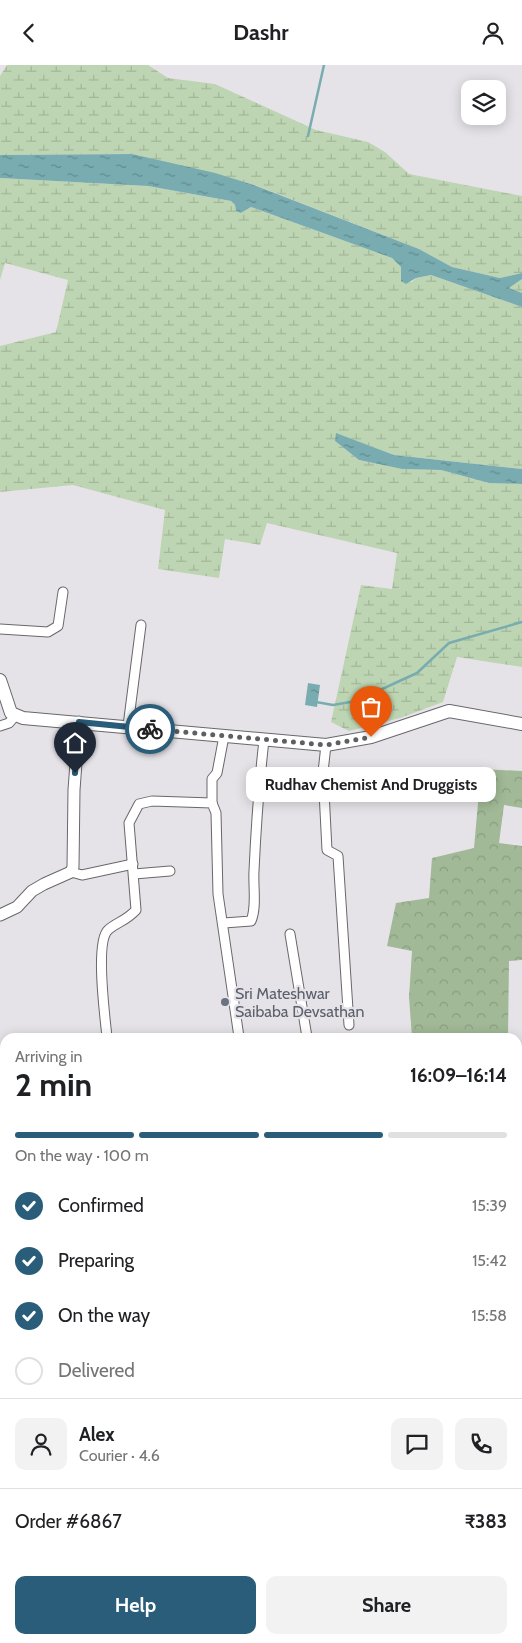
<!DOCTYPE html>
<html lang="en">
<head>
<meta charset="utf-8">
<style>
  :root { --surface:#fff; --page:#f2f2f2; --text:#202124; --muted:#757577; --line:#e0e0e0; --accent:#295d79 }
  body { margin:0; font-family:Cabin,sans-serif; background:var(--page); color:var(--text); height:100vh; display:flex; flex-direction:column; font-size:19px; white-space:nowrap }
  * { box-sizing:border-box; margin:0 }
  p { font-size:16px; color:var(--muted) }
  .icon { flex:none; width:28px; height:28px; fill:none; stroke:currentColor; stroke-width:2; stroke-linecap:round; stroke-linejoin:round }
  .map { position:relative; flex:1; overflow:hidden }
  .sheet { position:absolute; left:0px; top:968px; width:522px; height:611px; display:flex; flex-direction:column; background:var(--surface); border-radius:15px 15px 0 0; box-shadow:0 2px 12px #0003 }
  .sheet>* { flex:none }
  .controls { position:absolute; left:461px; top:15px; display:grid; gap:10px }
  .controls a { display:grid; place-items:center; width:45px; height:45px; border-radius:10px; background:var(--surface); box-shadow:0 2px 12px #0003; font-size:25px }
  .pin { position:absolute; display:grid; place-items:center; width:42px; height:42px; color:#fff; margin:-51px -21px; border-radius:50% 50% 50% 0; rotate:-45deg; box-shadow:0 0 5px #0007 }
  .pin .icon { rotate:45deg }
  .courier { position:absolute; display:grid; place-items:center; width:50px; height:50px; margin:-25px; border:4px solid #295d79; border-radius:50%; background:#fff; color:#222; box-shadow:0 1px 6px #0007 }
  .bubble { position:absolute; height:35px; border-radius:10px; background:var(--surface); box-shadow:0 2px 12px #0003; font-size:16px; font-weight:800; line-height:35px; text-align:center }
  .summary em { font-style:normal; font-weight:800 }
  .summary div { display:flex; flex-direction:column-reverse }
  .summary { display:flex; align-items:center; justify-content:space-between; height:85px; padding:0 15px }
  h1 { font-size:32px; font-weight:800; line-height:38px }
  .bar { display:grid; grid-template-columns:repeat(4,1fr); gap:8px 5px; align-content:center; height:60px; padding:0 15px }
  .bar i { height:6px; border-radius:4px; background:var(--line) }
  .bar .selected { background:var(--accent) }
  .bar p { grid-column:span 4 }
  .line { display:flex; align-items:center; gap:12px; padding:0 15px; border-top:1px solid var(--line) }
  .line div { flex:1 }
  .round { display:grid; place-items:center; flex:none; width:52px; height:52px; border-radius:10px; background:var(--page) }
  ol { padding:0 15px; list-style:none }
  li { display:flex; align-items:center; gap:15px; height:55px }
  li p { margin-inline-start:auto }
  li .icon { padding:5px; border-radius:50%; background:var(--accent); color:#fff; stroke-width:4 }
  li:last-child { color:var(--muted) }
  li i { width:28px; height:28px; border:2px solid var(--line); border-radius:50% }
  .cta { display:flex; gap:10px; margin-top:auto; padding:10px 15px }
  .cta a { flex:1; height:58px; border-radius:10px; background:var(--accent); color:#fff; font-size:20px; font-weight:800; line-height:58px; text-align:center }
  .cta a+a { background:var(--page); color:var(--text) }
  header { display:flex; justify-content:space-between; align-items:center; height:65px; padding:0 15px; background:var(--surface); font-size:22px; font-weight:800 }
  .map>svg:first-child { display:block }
  .grass { fill:#bdd5b2 }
  .forest { fill:url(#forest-crowns) }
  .wetland { fill:url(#wetland-marsh) }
  .water { fill:url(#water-ripples) }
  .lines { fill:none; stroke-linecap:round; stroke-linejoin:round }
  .stream { stroke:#78acb0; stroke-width:2.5 }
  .canal { stroke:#78acb0; stroke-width:9 }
  .minor-casing { stroke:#6a676b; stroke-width:11 }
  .tertiary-casing { stroke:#6a676b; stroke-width:13 }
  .secondary-casing { stroke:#6a676b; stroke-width:14 }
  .minor { stroke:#fff; stroke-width:9 }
  .tertiary { stroke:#fff; stroke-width:11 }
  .secondary { stroke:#fff; stroke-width:12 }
  .done { stroke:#5f5e61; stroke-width:5; stroke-dasharray:0 9 }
  .route { stroke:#295d79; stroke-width:6 }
  .worship-dot { fill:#6b7280; stroke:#e6e3e8; stroke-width:2 }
  .labels { text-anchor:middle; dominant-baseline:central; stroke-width:4.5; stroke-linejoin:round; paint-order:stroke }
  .worship-label { font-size:16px; fill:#5b616d; stroke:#e6e3e8; text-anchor:start }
</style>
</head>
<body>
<header><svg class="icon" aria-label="back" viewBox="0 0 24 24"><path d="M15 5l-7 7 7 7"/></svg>Dashr<svg class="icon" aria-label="person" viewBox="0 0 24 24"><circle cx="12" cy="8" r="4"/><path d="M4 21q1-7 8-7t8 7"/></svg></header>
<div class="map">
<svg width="522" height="1578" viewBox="0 0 522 1578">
  <defs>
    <pattern id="forest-crowns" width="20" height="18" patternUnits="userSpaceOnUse" patternTransform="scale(1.25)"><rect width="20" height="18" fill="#a1b996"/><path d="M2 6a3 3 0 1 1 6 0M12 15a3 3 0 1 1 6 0" fill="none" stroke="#8a9e81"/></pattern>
    <pattern id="wetland-marsh" width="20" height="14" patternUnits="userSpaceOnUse" patternTransform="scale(1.25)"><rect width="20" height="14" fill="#bdd5b2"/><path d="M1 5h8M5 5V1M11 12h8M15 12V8" fill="none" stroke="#a2b698"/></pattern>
    <pattern id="water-ripples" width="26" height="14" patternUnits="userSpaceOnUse" patternTransform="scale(1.25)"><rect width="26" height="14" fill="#78acb0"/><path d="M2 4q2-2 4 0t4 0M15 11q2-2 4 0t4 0" fill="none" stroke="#618b8e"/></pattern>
  </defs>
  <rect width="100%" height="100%" fill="#e6e3e8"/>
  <path class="grass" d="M56,1574H123L119,1578Z"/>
  <g class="forest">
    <path d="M481,704L522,706V743L504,740L499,778L522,781V895L509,896L508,972H412L409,932L412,886L387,881L396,838L429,833L432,793L474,783Z"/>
    <path d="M518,1103L522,1108V1193L519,1194Z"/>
    <path d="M0,1123H5V1524L0,1526Z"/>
    <path d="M518,1238L522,1239V1578H119L123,1574H518Z"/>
    <path d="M5,1554V1574L94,1576L96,1578H0V1559Z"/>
  </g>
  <g class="wetland">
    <path d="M7,0H148L168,13L215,19L316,65L368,77L385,87L409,109L522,131V208L500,213L452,202L419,184L255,120L132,89L0,90V11Z"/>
    <path d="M0,113L148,121L231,136L235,140L236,146L241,148L251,142L392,193L401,202V216L412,217L416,213L431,210L522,242V404L394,390L337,369L335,376L359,395L402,404L441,405L489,418L522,419V602L457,592L443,637L400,653L349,666L331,657L361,520L392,524L397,488L267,458L260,480L225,474L219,513L158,504L165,445L73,420L0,427V281L56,267L68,215L5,198L0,215Z"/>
    <path d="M522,214V228L509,223Z"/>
  </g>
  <g class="water">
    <path d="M132,89L215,108L254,120L419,184L452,202L500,213L522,208V214L509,223L522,228V242L431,210L416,213L406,219L401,216V202L392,193L251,142L241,148L236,146L235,140L231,136L148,121L0,113V90Z"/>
    <path d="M336,368L394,390L522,404V419L489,418L441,405L402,404L359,395L335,376Z"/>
    <path d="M308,618L320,620L317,642L305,640Z"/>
  </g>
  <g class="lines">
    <g class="stream">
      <path d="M308,71L324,0"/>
      <path d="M316,637L333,640L356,636L417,608L449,578L522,557"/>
      <path d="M0,1023L5,1041"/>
      <path d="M367,1574L369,1578"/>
    </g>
    <path class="canal" d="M0,1542L5,1539"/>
    <g class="minor-casing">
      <g id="minor">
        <path d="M0,564L48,567L58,561L63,527"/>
        <path d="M0,661L9,658L15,651"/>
        <path d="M128,661L141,560"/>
        <path d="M326,680L323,707L327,785L338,791L349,960"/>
        <path d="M212,738V714L217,708L224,671"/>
        <path d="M71,807L82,810L133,799"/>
        <path d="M134,809L170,806"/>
        <path d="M224,858L251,856C257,842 253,822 254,806C256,762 259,719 264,675"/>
        <path d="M290,869L307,972"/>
        <path d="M107,972C105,952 95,877 108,865C117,857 126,856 136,845L129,758L139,739L152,736L212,738L216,748L218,829L239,972"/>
        <path d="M518,998H522"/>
        <path d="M0,1095L5,1099"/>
      </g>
    </g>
    <g class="tertiary-casing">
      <path id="tertiary" d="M0,850L17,842L32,826L44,819L71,807L73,802L74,725L79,657"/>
    </g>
    <g class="secondary-casing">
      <path id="secondary" d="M0,615L11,648L23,653L326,680L371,672L449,646L522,659"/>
    </g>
    <use href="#minor" class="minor"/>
    <use href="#tertiary" class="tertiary"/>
    <use href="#secondary" class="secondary"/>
  </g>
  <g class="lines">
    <path class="done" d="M150,664L326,680L371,672"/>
    <path class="route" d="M75,708L79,657L150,664"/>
  </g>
  <circle class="worship-dot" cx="225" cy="937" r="5"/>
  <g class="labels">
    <g class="worship-label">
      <text x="235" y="928">Sri Mateshwar<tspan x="235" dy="18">Saibaba Devsathan</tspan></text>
    </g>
  </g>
</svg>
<div class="controls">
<a><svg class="icon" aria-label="layers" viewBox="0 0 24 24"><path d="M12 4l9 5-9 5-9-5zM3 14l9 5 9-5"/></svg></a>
</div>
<div class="pin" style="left:371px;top:672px;background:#ea580c"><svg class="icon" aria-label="bag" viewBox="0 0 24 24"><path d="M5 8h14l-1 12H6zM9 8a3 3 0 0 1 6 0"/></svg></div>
<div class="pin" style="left:75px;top:708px;background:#1f2937"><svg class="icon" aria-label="home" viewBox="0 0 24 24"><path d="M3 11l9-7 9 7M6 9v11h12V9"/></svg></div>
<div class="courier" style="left:150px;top:664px"><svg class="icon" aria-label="bike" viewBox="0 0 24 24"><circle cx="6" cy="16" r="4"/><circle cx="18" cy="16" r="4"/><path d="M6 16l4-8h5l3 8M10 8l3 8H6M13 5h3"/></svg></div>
<div class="bubble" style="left:246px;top:702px;width:250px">Rudhav Chemist And Druggists</div>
<section class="sheet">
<div class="summary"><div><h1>2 min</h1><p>Arriving in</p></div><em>16:09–16:14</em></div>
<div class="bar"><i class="selected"></i><i class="selected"></i><i class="selected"></i><i></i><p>On the way · 100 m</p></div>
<ol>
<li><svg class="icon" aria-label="check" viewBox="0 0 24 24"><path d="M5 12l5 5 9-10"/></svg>Confirmed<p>15:39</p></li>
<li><svg class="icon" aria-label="check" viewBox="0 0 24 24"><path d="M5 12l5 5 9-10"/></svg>Preparing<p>15:42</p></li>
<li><svg class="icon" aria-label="check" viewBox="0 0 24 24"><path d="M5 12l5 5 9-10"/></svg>On the way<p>15:58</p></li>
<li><i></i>Delivered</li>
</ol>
<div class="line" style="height:90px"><a class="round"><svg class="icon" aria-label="person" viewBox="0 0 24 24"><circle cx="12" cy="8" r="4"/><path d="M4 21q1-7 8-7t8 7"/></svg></a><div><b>Alex</b><p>Courier · 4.6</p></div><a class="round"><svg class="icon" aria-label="chat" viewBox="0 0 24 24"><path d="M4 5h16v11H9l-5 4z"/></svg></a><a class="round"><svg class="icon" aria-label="phone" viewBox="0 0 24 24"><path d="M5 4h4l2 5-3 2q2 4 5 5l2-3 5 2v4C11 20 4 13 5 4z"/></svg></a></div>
<div class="line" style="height:65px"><div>Order #6867</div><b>₹383</b></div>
<div class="cta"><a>Help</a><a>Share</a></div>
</section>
</div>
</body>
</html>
